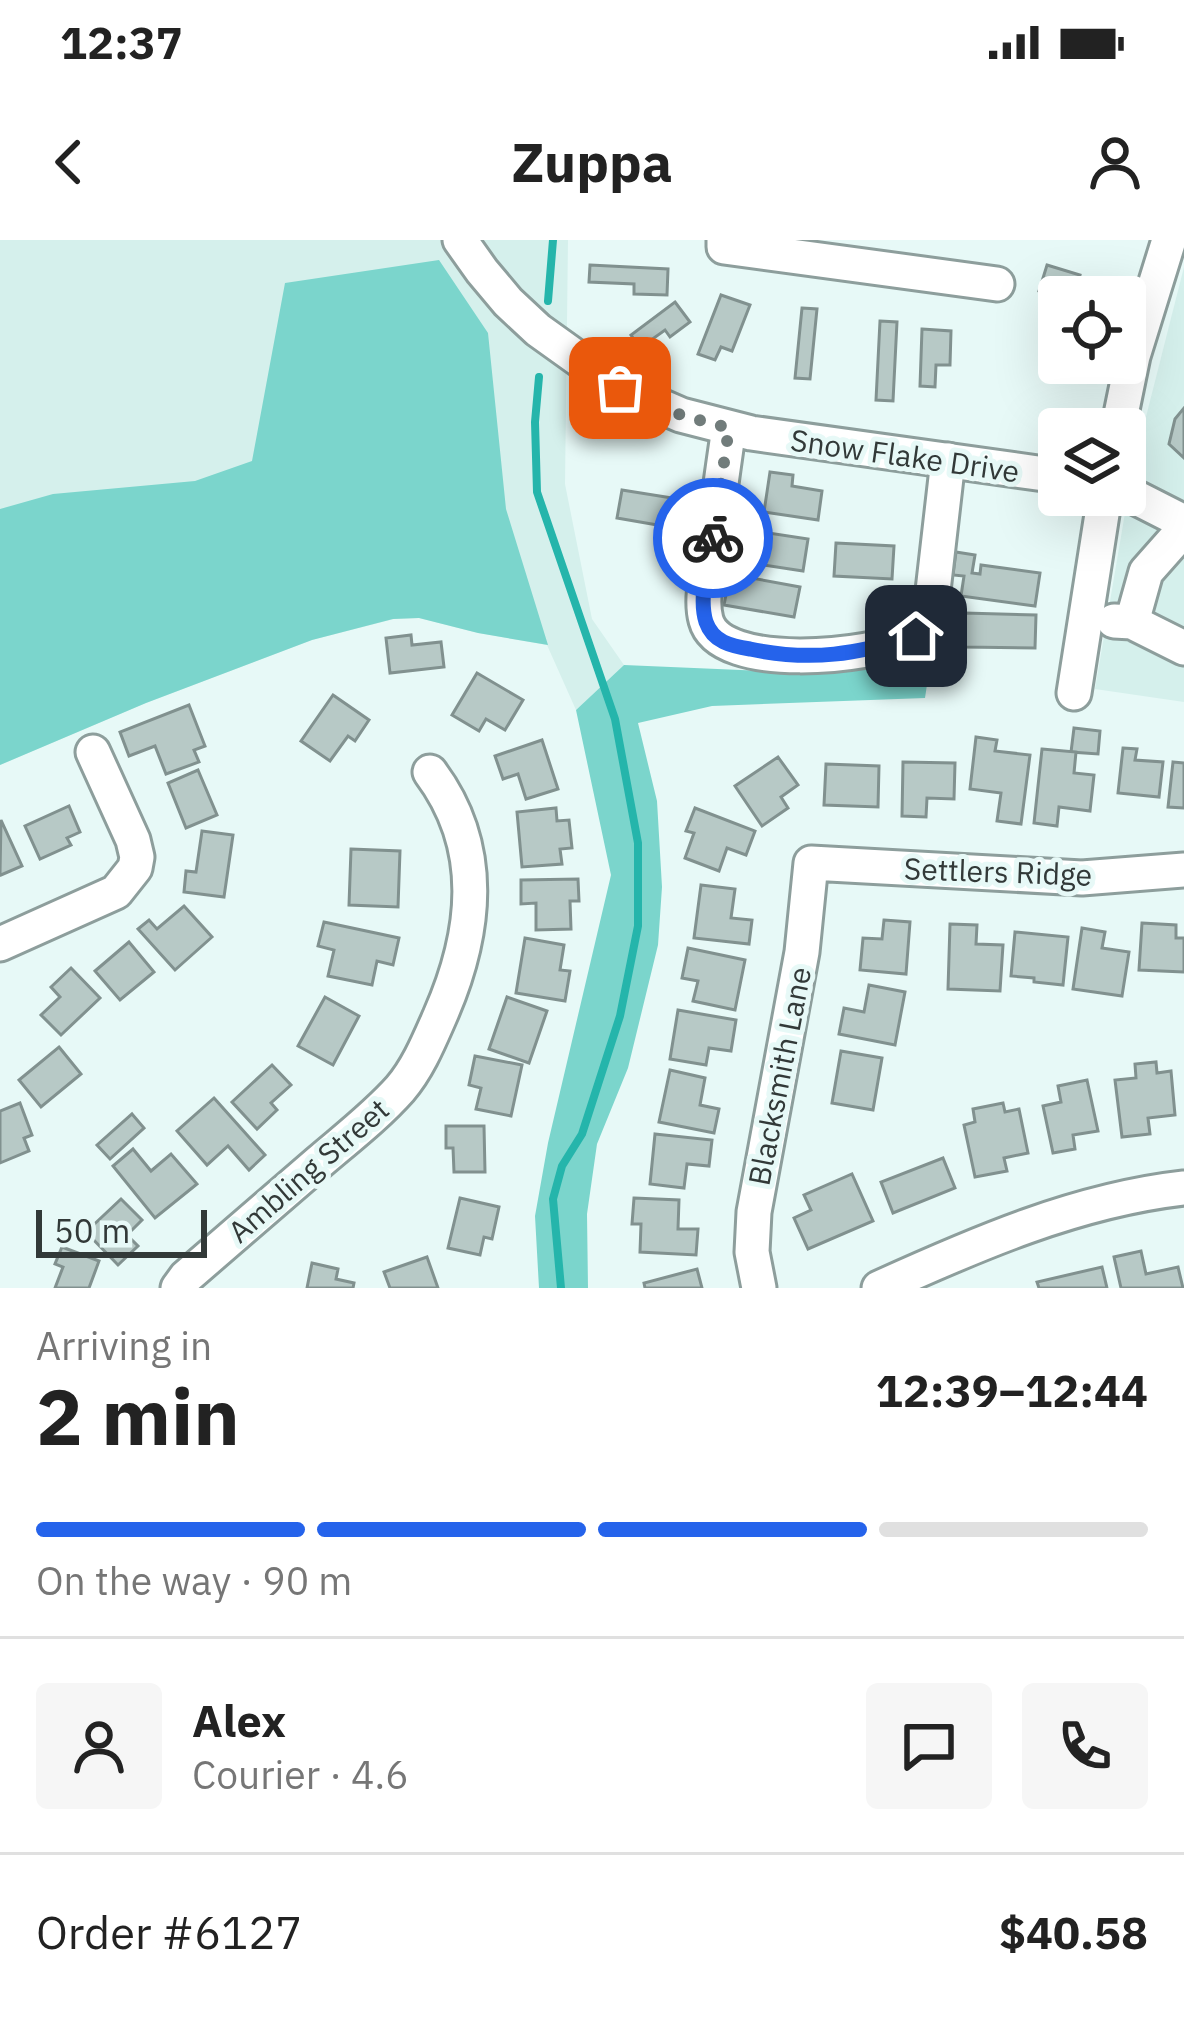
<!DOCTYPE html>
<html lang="en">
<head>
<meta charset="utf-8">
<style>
  :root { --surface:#fff; --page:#f6f6f6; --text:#222; --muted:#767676; --line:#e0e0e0; --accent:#2563eb }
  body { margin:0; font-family:"IBM Plex Sans",sans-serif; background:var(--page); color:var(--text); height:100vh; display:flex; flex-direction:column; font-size:45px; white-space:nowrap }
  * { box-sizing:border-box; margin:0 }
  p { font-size:39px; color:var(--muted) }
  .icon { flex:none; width:66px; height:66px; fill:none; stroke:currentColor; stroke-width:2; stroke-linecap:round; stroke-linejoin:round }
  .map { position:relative; height:1048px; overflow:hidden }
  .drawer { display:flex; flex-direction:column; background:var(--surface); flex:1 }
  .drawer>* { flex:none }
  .buttons { position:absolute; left:1038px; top:36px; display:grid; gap:24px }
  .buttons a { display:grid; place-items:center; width:108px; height:108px; border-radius:12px; background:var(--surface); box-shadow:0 12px 48px #0002; font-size:60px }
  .scale { position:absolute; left:36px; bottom:30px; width:171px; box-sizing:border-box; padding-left:12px; border:6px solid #323938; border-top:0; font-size:33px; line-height:42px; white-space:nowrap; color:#323938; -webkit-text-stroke:9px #e7f9f7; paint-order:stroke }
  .pin { position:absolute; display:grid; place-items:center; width:102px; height:102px; color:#fff; margin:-51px; border-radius:24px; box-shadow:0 6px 18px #0006 }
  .courier { position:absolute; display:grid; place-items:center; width:120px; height:120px; margin:-60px; border:9px solid #2563eb; border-radius:50%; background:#fff; color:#222; box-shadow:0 3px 15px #0007 }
  .summary em { font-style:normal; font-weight:700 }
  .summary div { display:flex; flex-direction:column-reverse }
  .summary { display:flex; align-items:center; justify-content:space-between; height:204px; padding:0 36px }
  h1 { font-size:78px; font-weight:700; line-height:90px }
  .bar { display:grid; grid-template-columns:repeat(4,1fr); gap:18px 12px; align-content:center; height:144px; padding:0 36px }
  .bar i { height:15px; border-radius:9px; background:var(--line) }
  .bar .selected { background:var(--accent) }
  .bar p { grid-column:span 4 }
  .line { display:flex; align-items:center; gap:30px; padding:0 36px; border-top:3px solid var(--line) }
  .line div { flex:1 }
  .round { display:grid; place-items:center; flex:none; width:126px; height:126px; border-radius:12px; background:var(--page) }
  .status { display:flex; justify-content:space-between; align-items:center; height:84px; padding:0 60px; background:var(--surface); direction:ltr }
  .status svg { height:33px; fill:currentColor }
  header { display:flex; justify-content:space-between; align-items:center; height:156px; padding:0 36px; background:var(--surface); font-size:54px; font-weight:700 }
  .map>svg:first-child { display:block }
  .built { fill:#d5f0ec }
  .green { fill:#7bd5cc }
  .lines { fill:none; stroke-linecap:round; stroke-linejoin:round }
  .stream { stroke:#25b5ab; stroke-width:8 }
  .building { fill:#b7c9c6; stroke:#81918f; stroke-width:3 }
  .minor-casing { stroke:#8d9e9c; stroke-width:39 }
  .minor { stroke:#fff; stroke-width:33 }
  .done { stroke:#717c7b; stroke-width:12; stroke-dasharray:0 21.6 }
  .route { stroke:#2563eb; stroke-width:15 }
  .labels { text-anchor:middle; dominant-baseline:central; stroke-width:10; stroke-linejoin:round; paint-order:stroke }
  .street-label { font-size:30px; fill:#323938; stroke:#e7f9f7 }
</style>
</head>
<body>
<div class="status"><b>12:37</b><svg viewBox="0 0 49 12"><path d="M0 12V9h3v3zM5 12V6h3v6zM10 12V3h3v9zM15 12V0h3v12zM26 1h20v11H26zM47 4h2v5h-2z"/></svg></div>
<header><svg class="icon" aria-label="back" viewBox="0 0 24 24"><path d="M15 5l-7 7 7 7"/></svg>Zuppa<svg class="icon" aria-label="person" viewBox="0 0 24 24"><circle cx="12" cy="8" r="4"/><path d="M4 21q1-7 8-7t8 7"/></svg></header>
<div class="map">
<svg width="1184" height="1048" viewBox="0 0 1184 1048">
  <rect width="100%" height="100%" fill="#e7f9f7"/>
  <g class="built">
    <path d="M0,0H568L565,244L592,379L624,425L576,470L547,405L478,393L419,378L394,379L312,400L146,463L0,525Z"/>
    <path d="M1184,27V462L1095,449L1132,232Z"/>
  </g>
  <g class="green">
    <path d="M439,20L488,93L506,269L548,405L478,393L419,378L393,379L312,400L146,463L0,525V269L53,254L195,241L252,221L285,43Z"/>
    <path d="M931,418L925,458L712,466L638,483L657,561L662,647L658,705L628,828L597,904L587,974L588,1048H539L535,976L548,903L611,635L576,470L624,425L790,432Z"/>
  </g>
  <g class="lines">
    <g class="stream">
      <path d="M548,61L553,0"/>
      <path d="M539,137L535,182L537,252L615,479L638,603V686L620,776L582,894L562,926L553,959L561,1048"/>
    </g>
  </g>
  <g class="building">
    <path d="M590,25L668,29L667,55L634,54V44L589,42Z"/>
    <path d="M1047,25L1080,35L1077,46L1104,54L1103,57H1059L1039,51Z"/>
    <path d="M721,55L750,65L732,111L721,107L715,120L698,114Z"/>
    <path d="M675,62L690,82L670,97L665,90L640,108L631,95Z"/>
    <path d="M802,68L817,69L810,139L795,138Z"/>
    <path d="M880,81L897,82L893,161L876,160Z"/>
    <path d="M922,89L951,91L950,125H936L935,147L920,146Z"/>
    <path d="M1184,168V218L1169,204L1175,179Z"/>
    <path d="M770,232L793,235L792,246L822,251L818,280L764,272Z"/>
    <path d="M622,250L697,262L692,291L617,278Z"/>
    <path d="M748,290L808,299L803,331L743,322Z"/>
    <path d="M836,303L894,306L892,339L834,336Z"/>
    <path d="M956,312L975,315L972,333L980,334L981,325L1040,333L1035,366L961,356L964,336L953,335Z"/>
    <path d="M730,334L800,347L794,377L724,365Z"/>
    <path d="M964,373L1036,375L1035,408L964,407Z"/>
    <path d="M411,395L412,405L441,402L444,427L390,433L386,398Z"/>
    <path d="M477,433L523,460L505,490L486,479L479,491L452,475Z"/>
    <path d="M333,455L369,480L355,501L348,496L330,521L301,501Z"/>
    <path d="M189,465L205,506L194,510L199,522L166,534L155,506L129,516L120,492Z"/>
    <path d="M1074,488L1100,491L1098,514L1071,512Z"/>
    <path d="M976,497L997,500L995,511L1030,515L1021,584L997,581L1001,553L970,549Z"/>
    <path d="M542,500L558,549L526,559L518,534L503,539L495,516Z"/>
    <path d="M1123,508L1137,509L1135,520L1163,522L1159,557L1118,553Z"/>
    <path d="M1042,509L1076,512L1074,533L1094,535L1090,571L1059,567L1057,586L1034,583Z"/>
    <path d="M778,517L798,545L781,557L788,568L762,586L735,546Z"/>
    <path d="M903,522L955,523L954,559L927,558L926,577L902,576Z"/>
    <path d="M1173,522L1184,523V568L1168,567Z"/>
    <path d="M826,524L879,526L878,567L824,565Z"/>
    <path d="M198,530L217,575L186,588L168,543Z"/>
    <path d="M69,566L80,592L67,598L71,605L40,619L25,586Z"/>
    <path d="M556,568L557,581L569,580L572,608L560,609L562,624L522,627L517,572Z"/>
    <path d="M695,568L755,591L746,615L727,608L719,631L685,618L694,593L686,591Z"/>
    <path d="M1,580L22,626L1,635L0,633Z"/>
    <path d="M202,591L233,595L224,657L184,652L186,631L196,632Z"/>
    <path d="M351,609L400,611L398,667L349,665Z"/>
    <path d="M578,639L579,661H570L571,689L536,690V663L521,664V640Z"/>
    <path d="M701,645L735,649L731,678L752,680L749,704L694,698Z"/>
    <path d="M184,666L212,697L175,730L138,689L149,680L157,689Z"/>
    <path d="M884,680L910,682L906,734L860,730L863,698L882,699Z"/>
    <path d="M324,682L399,698L393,725L377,721L372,745L328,736L334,710L318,706Z"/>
    <path d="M1142,683L1176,685V698H1184V732L1139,730Z"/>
    <path d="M950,684L977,685L976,704L1003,705L1000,751L948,749Z"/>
    <path d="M1082,688L1105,692L1102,708L1129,712L1122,756L1073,749Z"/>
    <path d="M1015,692L1068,697L1063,745L1034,742V738L1011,736Z"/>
    <path d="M525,698L564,705L560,730L570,731L565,761L516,753Z"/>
    <path d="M129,702L154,732L120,760L95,731Z"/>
    <path d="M688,708L745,720L735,770L693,761L698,741L682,738Z"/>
    <path d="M71,728L100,758L61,795L41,775L60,757L51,747Z"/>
    <path d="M869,745L905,752L895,805L839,794L844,768L864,772Z"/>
    <path d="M325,757L359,776L333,825L298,806Z"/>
    <path d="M507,757L547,771L529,823L489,809Z"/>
    <path d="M678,770L736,780L731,811L709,808L706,825L670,819Z"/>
    <path d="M59,807L81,834L41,867L19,840Z"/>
    <path d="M841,811L882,818L873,870L832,863Z"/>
    <path d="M475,816L522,825L511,876L476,869L481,848L469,845Z"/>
    <path d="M1156,822L1157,833L1171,831L1175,875L1148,878L1150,894L1122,897L1115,840L1136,838L1135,824Z"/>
    <path d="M272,825L291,845L271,863L277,870L257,889L232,862Z"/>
    <path d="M670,830L705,838L700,865L719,869L714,893L659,882Z"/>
    <path d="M1087,840L1098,891L1073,895L1075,909L1053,913L1043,866L1061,862L1058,846Z"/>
    <path d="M214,858L265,915L249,930L228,906L207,925L177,891Z"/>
    <path d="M20,863L32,895L24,898L29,911L0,923V871Z"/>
    <path d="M1003,863L1005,872L1019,869L1028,913L1004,918L1007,931L975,937L964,885L975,882L973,869Z"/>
    <path d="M132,874L144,888L110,919L97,905Z"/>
    <path d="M446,886H484L485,932H454L453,908H446Z"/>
    <path d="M655,894L712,900L709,926L687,924L684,948L650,944Z"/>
    <path d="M133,909L151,931L171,914L197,944L155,978L113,926Z"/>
    <path d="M943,918L955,948L893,973L881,942Z"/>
    <path d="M852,934L873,981L808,1009L794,978L811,970L804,955Z"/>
    <path d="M460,958L499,967L492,999L484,997L480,1015L448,1008Z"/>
    <path d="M634,958L679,960L678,989H698L696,1015L640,1012L641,984H632Z"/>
    <path d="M121,959L142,980L127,995L138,1006L118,1025L86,992Z"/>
    <path d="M62,1007L99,1021L89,1048H55L63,1027L55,1024Z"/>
    <path d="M1141,1011L1146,1034L1178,1027L1183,1048H1121L1114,1017Z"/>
    <path d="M427,1017L438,1048H390L384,1032Z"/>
    <path d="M312,1023L338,1029L336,1039L354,1043L353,1048H307Z"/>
    <path d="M1102,1027L1107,1048H1039L1037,1042Z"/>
    <path d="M697,1029L702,1048H645L644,1043Z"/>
  </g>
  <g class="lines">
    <g class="minor-casing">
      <g id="minor">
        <path d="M460,0L482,31L508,62L538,90L619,148L681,175L751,193L1059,236"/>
        <path d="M724,0V7L997,44"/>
        <path d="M729,188C723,227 718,267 712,307C708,330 700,358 706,380C720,433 873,417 912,397C920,393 925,384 930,377L948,220"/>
        <path d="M1118,189L1133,116L1169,0"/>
        <path d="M1125,252L1184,282"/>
        <path d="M1114,381L1132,382L1184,408"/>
        <path d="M1132,382L1146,332L1184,289"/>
        <path d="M1074,453L1105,255"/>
        <path d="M0,704L116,652L135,628L137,617L133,600L93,512"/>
        <path d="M178,1048L186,1037C230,999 274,961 318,923C346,899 376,876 400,849C418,828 429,801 440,776C476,694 487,608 430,532"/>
        <path d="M759,1048L752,1012L754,972L802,712L811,623L1082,638L1184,630"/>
        <path d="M879,1048C976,1004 1077,960 1184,948"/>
      </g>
    </g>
    <use href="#minor" class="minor"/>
  </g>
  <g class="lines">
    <path class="done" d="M620,148L681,175L729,188L713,298"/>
    <path class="route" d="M713,298C709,323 698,357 706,382C713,402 731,406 750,409C812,422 857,414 916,396"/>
  </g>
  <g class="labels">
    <g class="street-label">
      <text transform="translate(905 215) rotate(8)">Snow Flake Drive</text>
      <text transform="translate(998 631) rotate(2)">Settlers Ridge</text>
      <text transform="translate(779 836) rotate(-79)">Blacksmith Lane</text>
      <text transform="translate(308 930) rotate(-41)">Ambling Street</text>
    </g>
  </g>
</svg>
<div class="buttons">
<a><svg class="icon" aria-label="locate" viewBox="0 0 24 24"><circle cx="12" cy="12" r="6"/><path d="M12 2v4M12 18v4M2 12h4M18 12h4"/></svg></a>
<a><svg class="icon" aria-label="layers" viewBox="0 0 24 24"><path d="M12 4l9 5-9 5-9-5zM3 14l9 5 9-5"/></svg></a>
</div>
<div class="scale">50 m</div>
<div class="pin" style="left:620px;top:148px;background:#ea580c"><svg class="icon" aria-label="bag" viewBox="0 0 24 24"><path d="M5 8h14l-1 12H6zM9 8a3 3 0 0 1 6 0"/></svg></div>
<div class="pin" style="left:916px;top:396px;background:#1f2937"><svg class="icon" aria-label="home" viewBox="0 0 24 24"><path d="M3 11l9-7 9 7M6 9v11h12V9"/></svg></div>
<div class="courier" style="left:713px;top:298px"><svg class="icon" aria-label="bike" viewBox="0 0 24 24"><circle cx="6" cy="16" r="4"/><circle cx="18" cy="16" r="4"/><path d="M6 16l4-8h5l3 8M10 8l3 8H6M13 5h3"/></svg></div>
</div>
<section class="drawer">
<div class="summary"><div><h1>2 min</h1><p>Arriving in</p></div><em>12:39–12:44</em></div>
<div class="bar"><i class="selected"></i><i class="selected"></i><i class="selected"></i><i></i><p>On the way · 90 m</p></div>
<div class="line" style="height:216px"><a class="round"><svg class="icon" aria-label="person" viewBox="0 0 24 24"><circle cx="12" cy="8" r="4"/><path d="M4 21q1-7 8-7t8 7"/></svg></a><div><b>Alex</b><p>Courier · 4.6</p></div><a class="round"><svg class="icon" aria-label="chat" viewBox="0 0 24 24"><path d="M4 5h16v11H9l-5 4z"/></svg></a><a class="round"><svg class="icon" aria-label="phone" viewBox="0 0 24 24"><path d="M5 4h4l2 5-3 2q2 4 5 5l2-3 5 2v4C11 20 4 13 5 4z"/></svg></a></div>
<div class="line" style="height:156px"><div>Order #6127</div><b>$40.58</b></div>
</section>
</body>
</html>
